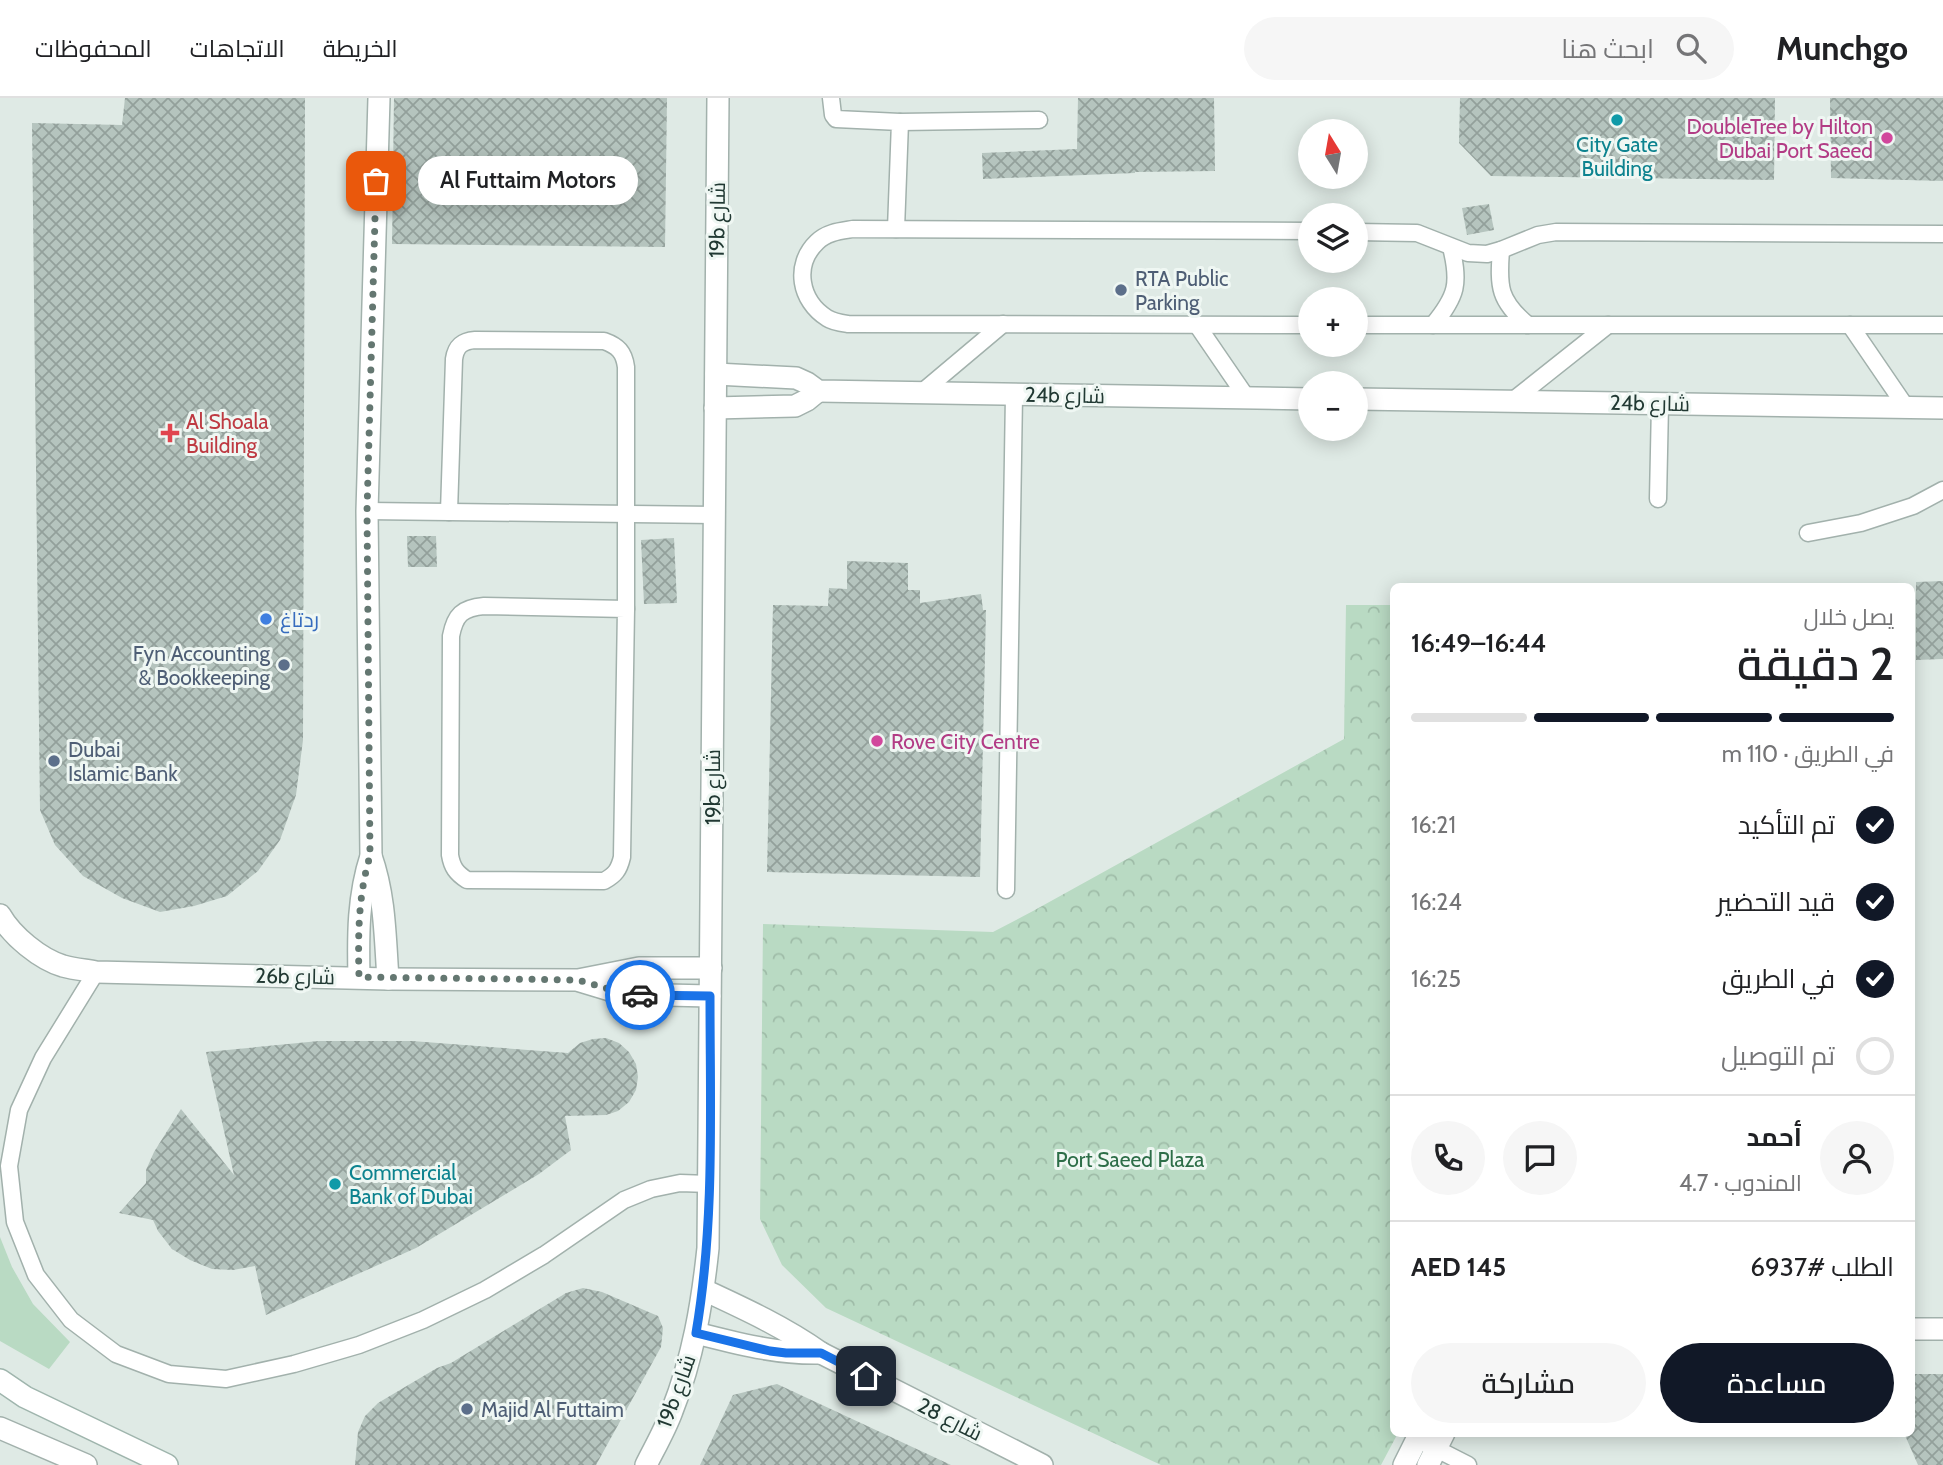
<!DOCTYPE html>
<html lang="ar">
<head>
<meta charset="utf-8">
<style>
  :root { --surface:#fff; --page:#f6f6f6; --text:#202124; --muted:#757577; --line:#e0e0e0; --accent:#111827 }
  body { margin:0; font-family:Cabin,Cairo,sans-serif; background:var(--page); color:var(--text); direction:rtl; height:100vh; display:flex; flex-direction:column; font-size:26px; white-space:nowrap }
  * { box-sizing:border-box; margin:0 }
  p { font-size:23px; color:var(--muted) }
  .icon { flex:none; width:38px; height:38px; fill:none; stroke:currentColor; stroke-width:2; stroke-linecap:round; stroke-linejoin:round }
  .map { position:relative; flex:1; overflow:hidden; direction:ltr }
  .details { position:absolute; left:1390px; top:485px; width:525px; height:854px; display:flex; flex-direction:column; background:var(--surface); border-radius:10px; box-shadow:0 4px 18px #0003; direction:rtl }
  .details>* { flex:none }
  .needle { width:46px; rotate:349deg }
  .controls { position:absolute; left:1298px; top:21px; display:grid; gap:14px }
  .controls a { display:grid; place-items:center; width:70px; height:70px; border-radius:50%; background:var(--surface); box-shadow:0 4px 18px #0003; font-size:35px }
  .pin { position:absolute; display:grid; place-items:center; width:60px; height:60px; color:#fff; margin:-30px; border-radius:14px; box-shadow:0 4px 10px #0006 }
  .courier { position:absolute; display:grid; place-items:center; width:70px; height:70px; margin:-35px; border:5px solid #1a73e8; border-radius:50%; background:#fff; color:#222; box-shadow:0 2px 9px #0007 }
  .bubble { position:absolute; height:49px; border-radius:24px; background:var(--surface); box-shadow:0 4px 18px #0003; font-size:23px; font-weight:600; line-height:49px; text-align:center; direction:rtl }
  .head em { font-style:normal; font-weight:600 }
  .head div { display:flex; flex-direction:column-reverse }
  .head { display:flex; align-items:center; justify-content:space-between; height:119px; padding:0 21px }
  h1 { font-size:46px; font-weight:600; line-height:52px }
  .bar { display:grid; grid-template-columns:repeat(4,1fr); gap:10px 7px; align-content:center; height:84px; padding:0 21px }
  .bar i { height:9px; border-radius:5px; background:var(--line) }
  .bar .on { background:var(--accent) }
  .bar p { grid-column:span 4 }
  .line { display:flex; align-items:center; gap:18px; padding:0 21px; border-top:2px solid var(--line) }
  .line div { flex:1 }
  .round { display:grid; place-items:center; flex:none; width:74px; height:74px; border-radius:37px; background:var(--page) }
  ol { padding:0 21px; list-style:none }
  li { display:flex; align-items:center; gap:21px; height:77px }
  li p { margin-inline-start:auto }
  li .icon { padding:7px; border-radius:50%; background:var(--accent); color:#fff; stroke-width:4 }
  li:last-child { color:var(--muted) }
  li i { width:38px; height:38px; border:4px solid var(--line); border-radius:50% }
  .action { display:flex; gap:14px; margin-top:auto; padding:14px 21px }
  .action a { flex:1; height:80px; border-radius:42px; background:var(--accent); color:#fff; font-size:28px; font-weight:600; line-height:80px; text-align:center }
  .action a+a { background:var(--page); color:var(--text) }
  header { display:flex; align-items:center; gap:42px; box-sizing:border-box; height:98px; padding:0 35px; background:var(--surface); border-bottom:2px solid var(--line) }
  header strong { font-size:33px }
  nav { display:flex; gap:38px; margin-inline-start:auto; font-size:24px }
  .search { width:490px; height:63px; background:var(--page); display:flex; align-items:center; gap:18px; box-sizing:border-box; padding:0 24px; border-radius:38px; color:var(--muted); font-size:26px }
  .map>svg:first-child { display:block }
  .grass { fill:#b9dac3 }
  .park { fill:url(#park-crowns) }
  .building { fill:url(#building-cross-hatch) }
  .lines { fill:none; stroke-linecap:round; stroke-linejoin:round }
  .service-casing { stroke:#a2b1ac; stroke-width:19 }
  .minor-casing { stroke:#a2b1ac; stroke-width:24 }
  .tertiary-casing { stroke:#a2b1ac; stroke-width:24 }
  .secondary-casing { stroke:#9fb5ad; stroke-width:24 }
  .service { stroke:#fff; stroke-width:16 }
  .minor { stroke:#fff; stroke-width:21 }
  .tertiary { stroke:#fff; stroke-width:21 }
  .secondary { stroke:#fff; stroke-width:21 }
  .done { stroke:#647771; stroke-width:7; stroke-dasharray:0 12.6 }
  .route { stroke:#1a73e8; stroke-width:9 }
  .culture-dot { fill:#0f9aa8; stroke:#eff7f3; stroke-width:2.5 }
  .hotel-dot { fill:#d1479c; stroke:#eff7f3; stroke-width:2.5 }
  .service-dot { fill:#5c6f8a; stroke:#eff7f3; stroke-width:2.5 }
  .health-dot { fill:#e0444e; stroke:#eff7f3; stroke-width:2.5 }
  .shop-dot { fill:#3f7fe0; stroke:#eff7f3; stroke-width:2.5 }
  .labels { text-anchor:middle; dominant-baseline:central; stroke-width:6; stroke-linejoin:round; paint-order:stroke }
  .hotel-label { font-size:21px; fill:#b23c85; stroke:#eff7f3; text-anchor:end }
  .culture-label { font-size:21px; fill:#0d838f; stroke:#eff7f3 }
  .street-label { font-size:21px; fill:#213933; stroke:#eff7f3 }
  .service-label { font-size:21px; fill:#4e5e75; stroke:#eff7f3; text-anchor:start }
  .health-label { font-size:21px; fill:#be3a42; stroke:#eff7f3; text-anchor:start }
  .shop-label { font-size:21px; fill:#366cbe; stroke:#eff7f3; text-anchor:start }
  .park-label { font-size:21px; fill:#2d6e48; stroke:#eff7f3 }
</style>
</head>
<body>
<header>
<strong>Munchgo</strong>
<div class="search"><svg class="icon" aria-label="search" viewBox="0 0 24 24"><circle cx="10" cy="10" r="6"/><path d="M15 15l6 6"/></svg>ابحث هنا</div>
<nav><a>الخريطة</a><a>الاتجاهات</a><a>المحفوظات</a></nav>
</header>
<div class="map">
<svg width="1943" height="1367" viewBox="0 0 1943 1367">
  <defs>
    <pattern id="park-crowns" width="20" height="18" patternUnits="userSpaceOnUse" patternTransform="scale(1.75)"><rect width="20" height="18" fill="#b9dac3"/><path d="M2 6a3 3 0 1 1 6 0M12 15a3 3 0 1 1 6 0" fill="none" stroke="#9fbca8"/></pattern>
    <pattern id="building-cross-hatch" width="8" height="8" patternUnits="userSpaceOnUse" patternTransform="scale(1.75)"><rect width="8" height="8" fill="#b5c4be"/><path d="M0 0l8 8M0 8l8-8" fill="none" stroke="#93a09b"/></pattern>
  </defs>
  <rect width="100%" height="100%" fill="#dfeae5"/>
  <path class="grass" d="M0,1139L12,1169L33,1206L70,1244L49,1271L0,1243Z"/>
  <path class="park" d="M1346,507H1393V1335H1398L1381,1367H1161L826,1210L782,1167L760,1121L763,826L993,834L1033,813L1344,641Z"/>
  <g class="building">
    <path d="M125,0H305L303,642L296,697L280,742L258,773L227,798L194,808L160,814L122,800L83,778L55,747L40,712L32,25L122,27Z"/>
    <path d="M394,0H667L665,149L392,146Z"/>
    <path d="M1078,0H1214L1215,73L1135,74V75L983,81L982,55L1077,51Z"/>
    <path d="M1460,0H1775L1774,82L1491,78L1459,45Z"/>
    <path d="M1830,0H1943V83L1831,80Z"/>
    <path d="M1489,106L1494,132L1467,137L1462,110Z"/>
    <path d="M407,438H436L437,469H408Z"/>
    <path d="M674,440L677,505L644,506L641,442Z"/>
    <path d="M847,463L908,465V492H920V505L981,496L983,512H986L980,779L767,774L773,507L828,508L829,490L847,491Z"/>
    <path d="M1943,483V561L1916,562V484Z"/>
    <path d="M606,940L619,945L629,954L636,966L638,979L636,992L629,1004L618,1013L606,1017L565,1018L571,1052L539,1076L416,1150L266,1217L255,1168L233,1172L212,1171L190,1162L172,1151L158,1133L153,1122L119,1115L146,1085V1072L154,1054L181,1011L234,1077L206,954L319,943H412L568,955L580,945L593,941Z"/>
    <path d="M583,1190L602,1194L658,1218L663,1230L661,1249L596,1367H355L358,1334L365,1318L378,1305L437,1270L451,1265L566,1195Z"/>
    <path d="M1911,1276H1943V1367H1918L1904,1335H1911Z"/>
    <path d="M777,1286L951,1367H700L733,1297Z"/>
  </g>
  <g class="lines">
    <g class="service-casing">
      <g id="service">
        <path d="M831,0L833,17L836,21L900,24L896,131"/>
        <path d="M900,24L1039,22"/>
        <path d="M1311,133L853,131C841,133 827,134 817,144C793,167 800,203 827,220C833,224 841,225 848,226L1311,227"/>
        <path d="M1356,134L1417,135L1468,155L1487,156L1501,152L1538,137L1556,134L1943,136"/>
        <path d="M1501,152C1498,189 1499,203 1528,227"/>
        <path d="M1197,227L1247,300"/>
        <path d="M1356,227H1943"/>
        <path d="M1433,227C1457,198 1460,185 1451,149"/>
        <path d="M1850,227L1906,309"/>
        <path d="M921,295L1003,226"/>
        <path d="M1511,304L1608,227"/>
        <path d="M1658,401L1660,306"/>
        <path d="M367,413L715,417"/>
        <path d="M449,414L454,261C456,248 462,243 475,242L604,243C618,248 624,254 626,269V511"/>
        <path d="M1808,435L1861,425L1913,408L1943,392"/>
        <path d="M484,508L626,511L622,759C619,772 615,777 604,783L467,782C456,775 452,769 450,757L451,538C455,517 462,510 484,508Z"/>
        <path d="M1006,792L1014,297"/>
        <path d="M96,874L43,960L19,1012L9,1068L15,1124L36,1177L71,1222L116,1256L169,1276L226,1281L294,1266L359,1247L423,1222L485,1192L544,1157L624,1102L651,1091L680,1085L709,1086"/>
        <path d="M1417,1341L1468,1367"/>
      </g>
    </g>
    <g class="minor-casing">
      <g id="minor">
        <path d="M716,276L796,280L807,285L818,293L1311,301"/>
        <path d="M1356,301L1943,310"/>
        <path d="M715,310L795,308L807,302L818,293"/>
        <path d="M371,758C385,798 385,838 388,881"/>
        <path d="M0,817C12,838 40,861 63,868C74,871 85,872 96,874L388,881L578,882L639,870H711"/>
        <path d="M359,879C358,837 358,798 371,758L367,413L379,0"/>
        <path d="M580,883L623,896L710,898"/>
        <path d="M704,1192C745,1211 784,1229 821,1255L1042,1367"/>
        <path d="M1911,1231H1943"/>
        <path d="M696,1235C740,1246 776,1256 821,1255"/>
        <path d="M646,1367C655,1349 665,1332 672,1313C693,1260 702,1207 708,1150L718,0"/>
        <path d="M1404,1367L1420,1335"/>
        <path d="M1428,1367L1444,1335"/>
      </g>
    </g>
    <g class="tertiary-casing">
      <path id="tertiary" d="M0,1330L86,1367"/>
    </g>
    <g class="secondary-casing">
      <path id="secondary" d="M0,1282L25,1299L167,1367"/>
    </g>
    <use href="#service" class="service"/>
    <use href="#minor" class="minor"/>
    <use href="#tertiary" class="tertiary"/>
    <use href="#secondary" class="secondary"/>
  </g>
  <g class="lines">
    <path class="done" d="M376,83L367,413L370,758C358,798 358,837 359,879L578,882L623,895L640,897"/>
    <path class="route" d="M640,897L710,898C710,1010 715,1124 696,1235L770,1253L786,1255H821L866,1278"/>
  </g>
  <g class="culture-dot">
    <circle cx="1617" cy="22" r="7"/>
    <circle cx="335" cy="1086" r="7"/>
  </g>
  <g class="hotel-dot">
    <circle cx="1887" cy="40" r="7"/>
    <circle cx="877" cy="643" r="7"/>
  </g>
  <g class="service-dot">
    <circle cx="1121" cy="192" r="7"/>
    <circle cx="284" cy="567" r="7"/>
    <circle cx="54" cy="663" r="7"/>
    <circle cx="467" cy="1311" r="7"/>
  </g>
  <path class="health-dot" d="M166.5 324.5h7v7h7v7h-7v7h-7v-7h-7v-7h7z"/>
  <circle class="shop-dot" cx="266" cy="521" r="7"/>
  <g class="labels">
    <g class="hotel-label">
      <text x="1873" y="28">DoubleTree by Hilton<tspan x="1873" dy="24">Dubai Port Saeed</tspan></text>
      <text x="891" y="643" text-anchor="start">Rove City Centre</text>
    </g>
    <g class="culture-label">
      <text x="1617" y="46">City Gate<tspan x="1617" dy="24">Building</tspan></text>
      <text x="349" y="1074" text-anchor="start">Commercial<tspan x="349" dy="24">Bank of Dubai</tspan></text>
    </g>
    <g class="street-label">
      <text transform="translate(717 122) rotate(-89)">19b شارع</text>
      <text transform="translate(1065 297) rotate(1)">24b شارع</text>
      <text transform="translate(1650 305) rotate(1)">24b شارع</text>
      <text transform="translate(712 689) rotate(-90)">19b شارع</text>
      <text transform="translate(295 878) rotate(1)">26b شارع</text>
      <text transform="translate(676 1293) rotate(-70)">19b شارع</text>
      <text transform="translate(950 1321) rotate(27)">شارع 28</text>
    </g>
    <g class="service-label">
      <text x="1135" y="180">RTA Public<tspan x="1135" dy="24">Parking</tspan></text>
      <text x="270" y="555" text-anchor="end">Fyn Accounting<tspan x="270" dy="24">&amp; Bookkeeping</tspan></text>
      <text x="68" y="651">Dubai<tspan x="68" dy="24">Islamic Bank</tspan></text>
      <text x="481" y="1311">Majid Al Futtaim</text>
    </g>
    <g class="health-label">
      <text x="186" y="323">Al Shoala<tspan x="186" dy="24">Building</tspan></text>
    </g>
    <g class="shop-label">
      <text x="280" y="521">ردتاغ</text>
    </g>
    <g class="park-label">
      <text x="1130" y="1061">Port Saeed Plaza</text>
    </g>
  </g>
</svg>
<div class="controls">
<a><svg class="needle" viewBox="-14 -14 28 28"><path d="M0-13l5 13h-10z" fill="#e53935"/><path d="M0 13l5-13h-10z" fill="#757577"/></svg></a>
<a><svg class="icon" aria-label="layers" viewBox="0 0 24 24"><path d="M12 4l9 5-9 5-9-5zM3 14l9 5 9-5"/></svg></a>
<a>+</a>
<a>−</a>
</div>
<div class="pin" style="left:376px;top:83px;background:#ea580c"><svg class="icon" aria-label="bag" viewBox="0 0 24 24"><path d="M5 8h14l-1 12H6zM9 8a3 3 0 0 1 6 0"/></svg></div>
<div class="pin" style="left:866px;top:1278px;background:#1f2937"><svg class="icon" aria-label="home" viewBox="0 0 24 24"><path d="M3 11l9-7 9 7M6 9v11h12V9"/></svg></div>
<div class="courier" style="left:640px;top:897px"><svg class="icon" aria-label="car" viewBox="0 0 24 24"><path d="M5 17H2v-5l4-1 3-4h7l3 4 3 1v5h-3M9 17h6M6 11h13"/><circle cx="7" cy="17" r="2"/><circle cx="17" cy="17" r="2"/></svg></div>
<div class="bubble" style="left:418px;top:58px;width:220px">Al Futtaim Motors</div>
<section class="details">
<div class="head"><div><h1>2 دقيقة</h1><p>يصل خلال</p></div><em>16:44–16:49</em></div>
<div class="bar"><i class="on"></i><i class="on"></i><i class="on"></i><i></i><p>في الطريق · 110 m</p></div>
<ol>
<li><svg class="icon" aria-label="check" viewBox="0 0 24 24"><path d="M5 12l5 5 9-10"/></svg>تم التأكيد<p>16:21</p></li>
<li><svg class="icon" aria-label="check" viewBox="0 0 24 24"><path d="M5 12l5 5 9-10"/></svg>قيد التحضير<p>16:24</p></li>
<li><svg class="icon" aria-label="check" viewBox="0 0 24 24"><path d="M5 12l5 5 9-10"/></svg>في الطريق<p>16:25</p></li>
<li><i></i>تم التوصيل</li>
</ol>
<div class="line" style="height:126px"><a class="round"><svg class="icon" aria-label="person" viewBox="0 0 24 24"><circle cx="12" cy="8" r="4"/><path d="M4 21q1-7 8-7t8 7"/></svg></a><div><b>أحمد</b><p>المندوب · 4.7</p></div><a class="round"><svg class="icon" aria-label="chat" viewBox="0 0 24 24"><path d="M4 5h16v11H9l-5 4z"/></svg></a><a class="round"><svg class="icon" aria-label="phone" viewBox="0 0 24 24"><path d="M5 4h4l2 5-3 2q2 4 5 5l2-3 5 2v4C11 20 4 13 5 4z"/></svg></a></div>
<div class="line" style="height:91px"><div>الطلب #6937</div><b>AED 145</b></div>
<div class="action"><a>مساعدة</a><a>مشاركة</a></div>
</section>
</div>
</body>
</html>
